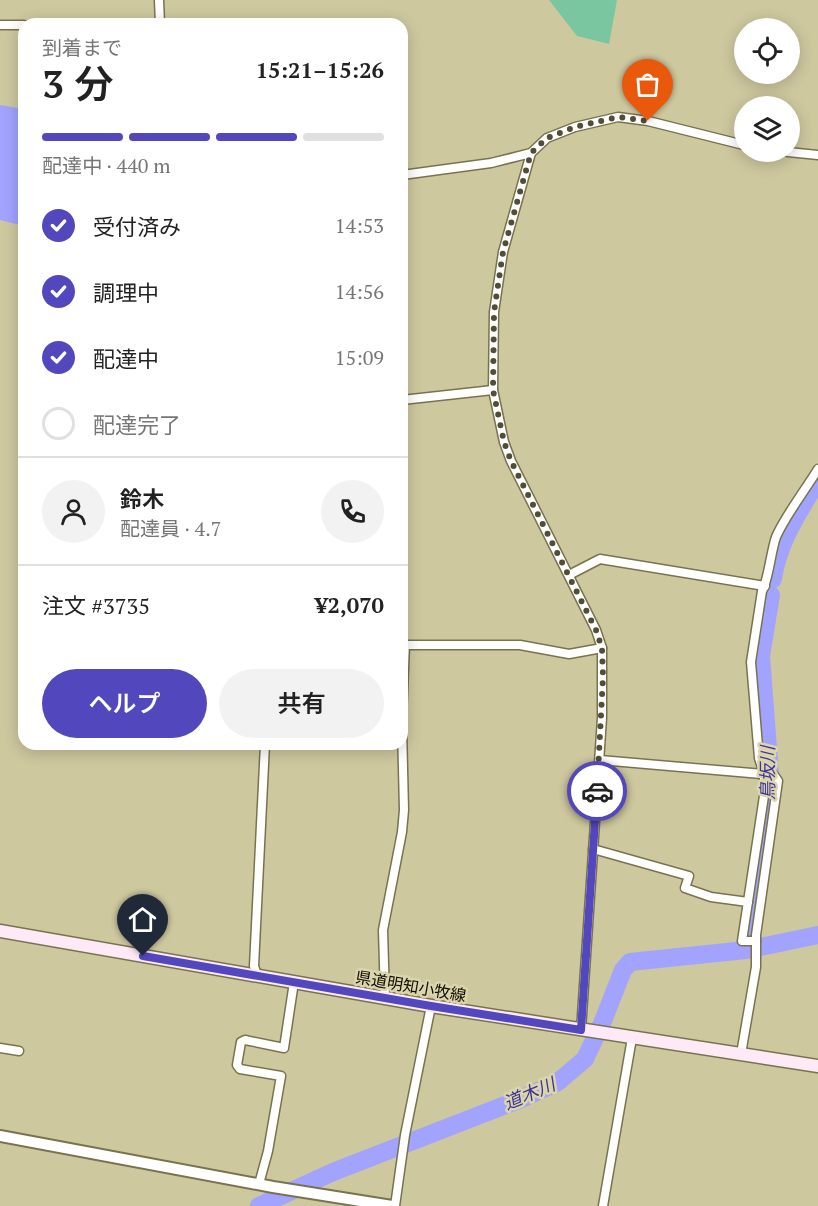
<!DOCTYPE html>
<html lang="ja">
<head>
<meta charset="utf-8">
<style>
  :root { --surface:#fff; --page:#f2f2f2; --text:#222; --muted:#767676; --line:#e0e0e0; --accent:#5347be }
  body { margin:0; font-family:"PT Serif","Noto Sans JP",serif; background:var(--page); color:var(--text); height:100vh; display:flex; flex-direction:column; font-size:22px; white-space:nowrap }
  * { box-sizing:border-box; margin:0 }
  p { font-size:20px; color:var(--muted) }
  .icon { flex:none; width:33px; height:33px; fill:none; stroke:currentColor; stroke-width:2; stroke-linecap:round; stroke-linejoin:round }
  .map { position:relative; flex:1; overflow:hidden }
  .sheet { position:absolute; left:18px; top:18px; width:390px; height:732px; display:flex; flex-direction:column; background:var(--surface); border-radius:18px; box-shadow:0 3px 15px #0003 }
  .sheet>* { flex:none }
  .controls { position:absolute; left:734px; top:18px; display:grid; gap:12px }
  .controls a { display:grid; place-items:center; width:66px; height:66px; border-radius:50%; background:var(--surface); box-shadow:0 3px 15px #0003; font-size:30px }
  .pin { position:absolute; display:grid; place-items:center; width:51px; height:51px; color:#fff; margin:-62px -26px; border-radius:50% 50% 50% 0; rotate:-45deg; box-shadow:0 0 6px #0007 }
  .pin .icon { rotate:45deg }
  .courier { position:absolute; display:grid; place-items:center; width:60px; height:60px; margin:-30px; border:4px solid #5347be; border-radius:50%; background:#fff; color:#222; box-shadow:0 2px 8px #0007 }
  .overview em { font-style:normal; font-weight:600 }
  .overview div { display:flex; flex-direction:column-reverse }
  .overview { display:flex; align-items:center; justify-content:space-between; height:102px; padding:0 24px }
  h1 { font-size:39px; font-weight:600; line-height:45px }
  .bar { display:grid; grid-template-columns:repeat(4,1fr); gap:9px 6px; align-content:center; height:72px; padding:0 24px }
  .bar i { height:8px; border-radius:4px; background:var(--line) }
  .bar .on { background:var(--accent) }
  .bar p { grid-column:span 4 }
  .line { display:flex; align-items:center; gap:15px; padding:0 24px; border-top:2px solid var(--line) }
  .line div { flex:1 }
  .round { display:grid; place-items:center; flex:none; width:63px; height:63px; border-radius:32px; background:var(--page) }
  ol { padding:0 24px; list-style:none }
  li { display:flex; align-items:center; gap:18px; height:66px }
  li p { margin-inline-start:auto }
  li .icon { padding:6px; border-radius:50%; background:var(--accent); color:#fff; stroke-width:4 }
  li:last-child { color:var(--muted) }
  li i { width:33px; height:33px; border:3px solid var(--line); border-radius:50% }
  .primary-button { display:flex; gap:12px; margin-top:auto; padding:12px 24px }
  .primary-button a { flex:1; height:69px; border-radius:36px; background:var(--accent); color:#fff; font-size:24px; font-weight:600; line-height:69px; text-align:center }
  .primary-button a+a { background:var(--page); color:var(--text) }
  .map>svg:first-child { display:block }
  .green { fill:#7ac6a1 }
  .water { fill:#a1a3ff }
  .lines { fill:none; stroke-linecap:round; stroke-linejoin:round }
  .river { stroke:#a1a3ff; stroke-width:18 }
  .minor-casing { stroke:#78734d; stroke-width:11 }
  .tertiary-casing { stroke:#78734d; stroke-width:14 }
  .secondary-casing { stroke:#78734d; stroke-width:15 }
  .minor { stroke:#fff; stroke-width:8 }
  .tertiary { stroke:#fff; stroke-width:10 }
  .secondary { stroke:#fee9f6; stroke-width:12 }
  .done { stroke:#514e38; stroke-width:6; stroke-dasharray:0 10.8 }
  .route { stroke:#5347be; stroke-width:8 }
  .labels { text-anchor:middle; dominant-baseline:central; stroke-width:5; stroke-linejoin:round; paint-order:stroke }
  .street-label { font-size:16px; fill:#0e0c01; stroke:#dbd5ab }
  .water-label { font-size:18px; font-style:italic; fill:#3e3299; stroke:#dbd5ab }
</style>
</head>
<body>
<div class="map">
<svg width="818" height="1206" viewBox="0 0 818 1206">
  <rect width="100%" height="100%" fill="#cec89f"/>
  <path class="green" d="M549,0H617L609,44L577,36Z"/>
  <path class="water" d="M0,105L24,109V226L0,220Z"/>
  <g class="lines">
    <g class="river">
      <path d="M773,579C778,542 799,512 818,480"/>
      <path d="M746,950L771,788L761,656L771,595"/>
      <path d="M259,1206L333,1172L521,1099L558,1082L585,1059L603,1021L623,970L630,962L746,950L818,935"/>
    </g>
    <g class="minor-casing">
      <g id="minor">
        <path d="M159,0L160,24"/>
        <path d="M0,25H24"/>
        <path d="M788,152L818,155"/>
        <path d="M531,153L503,252L494,312L493,390L504,442L511,461L596,630L602,648V718L581,1030"/>
        <path d="M402,175L491,163L531,153L547,138L575,127L618,117L648,121L744,145"/>
        <path d="M402,400L493,390"/>
        <path d="M569,575L600,559L765,586"/>
        <path d="M402,645H520L569,654L602,648"/>
        <path d="M402,718L405,644"/>
        <path d="M600,760L774,775L778,781L756,935V967L741,1054"/>
        <path d="M593,849L689,876L685,888L711,897L748,902"/>
        <path d="M756,941H742L764,796V774L759,758L751,662L762,591C768,582 771,551 776,537C785,516 806,489 818,469"/>
        <path d="M257,975L254,966L265,744"/>
        <path d="M385,998L383,930L402,832L404,810L402,727"/>
        <path d="M0,1048L19,1051"/>
        <path d="M259,1184L268,1151L281,1076L240,1069L237,1065L241,1042L245,1040L284,1048L294,982"/>
        <path d="M395,1206L405,1135L431,1006"/>
        <path d="M603,1206L632,1038"/>
      </g>
    </g>
    <g class="tertiary-casing">
      <path id="tertiary" d="M0,1136L273,1187L392,1206"/>
    </g>
    <g class="secondary-casing">
      <path id="secondary" d="M0,931L431,1006L818,1066"/>
    </g>
    <use href="#minor" class="minor"/>
    <use href="#tertiary" class="tertiary"/>
    <use href="#secondary" class="secondary"/>
  </g>
  <g class="lines">
    <path class="done" d="M597,791L603,677L602,648L596,630L511,461L504,442L493,390L494,312L503,252L531,153L547,138L575,127L618,117L648,121"/>
    <path class="route" d="M143,956L431,1006L581,1030L597,791"/>
  </g>
  <g class="labels">
    <g class="street-label">
      <text transform="translate(411 986) rotate(10)">県道明知小牧線</text>
    </g>
    <g class="water-label">
      <text transform="translate(767 773) rotate(-90)">鳥坂川</text>
      <text transform="translate(529 1093) rotate(-23)">道木川</text>
    </g>
  </g>
</svg>
<div class="controls">
<a><svg class="icon" aria-label="locate" viewBox="0 0 24 24"><circle cx="12" cy="12" r="6"/><path d="M12 2v4M12 18v4M2 12h4M18 12h4"/></svg></a>
<a><svg class="icon" aria-label="layers" viewBox="0 0 24 24"><path d="M12 4l9 5-9 5-9-5zM3 14l9 5 9-5"/></svg></a>
</div>
<div class="pin" style="left:648px;top:121px;background:#ea580c"><svg class="icon" aria-label="bag" viewBox="0 0 24 24"><path d="M5 8h14l-1 12H6zM9 8a3 3 0 0 1 6 0"/></svg></div>
<div class="pin" style="left:143px;top:956px;background:#1f2937"><svg class="icon" aria-label="home" viewBox="0 0 24 24"><path d="M3 11l9-7 9 7M6 9v11h12V9"/></svg></div>
<div class="courier" style="left:597px;top:791px"><svg class="icon" aria-label="car" viewBox="0 0 24 24"><path d="M5 17H2v-5l4-1 3-4h7l3 4 3 1v5h-3M9 17h6M6 11h13"/><circle cx="7" cy="17" r="2"/><circle cx="17" cy="17" r="2"/></svg></div>
<section class="sheet">
<div class="overview"><div><h1>3 分</h1><p>到着まで</p></div><em>15:21–15:26</em></div>
<div class="bar"><i class="on"></i><i class="on"></i><i class="on"></i><i></i><p>配達中 · 440 m</p></div>
<ol>
<li><svg class="icon" aria-label="check" viewBox="0 0 24 24"><path d="M5 12l5 5 9-10"/></svg>受付済み<p>14:53</p></li>
<li><svg class="icon" aria-label="check" viewBox="0 0 24 24"><path d="M5 12l5 5 9-10"/></svg>調理中<p>14:56</p></li>
<li><svg class="icon" aria-label="check" viewBox="0 0 24 24"><path d="M5 12l5 5 9-10"/></svg>配達中<p>15:09</p></li>
<li><i></i>配達完了</li>
</ol>
<div class="line" style="height:108px"><a class="round"><svg class="icon" aria-label="person" viewBox="0 0 24 24"><circle cx="12" cy="8" r="4"/><path d="M4 21q1-7 8-7t8 7"/></svg></a><div><b>鈴木</b><p>配達員 · 4.7</p></div><a class="round"><svg class="icon" aria-label="phone" viewBox="0 0 24 24"><path d="M5 4h4l2 5-3 2q2 4 5 5l2-3 5 2v4C11 20 4 13 5 4z"/></svg></a></div>
<div class="line" style="height:78px"><div>注文 #3735</div><b>¥2,070</b></div>
<div class="primary-button"><a>ヘルプ</a><a>共有</a></div>
</section>
</div>
</body>
</html>
